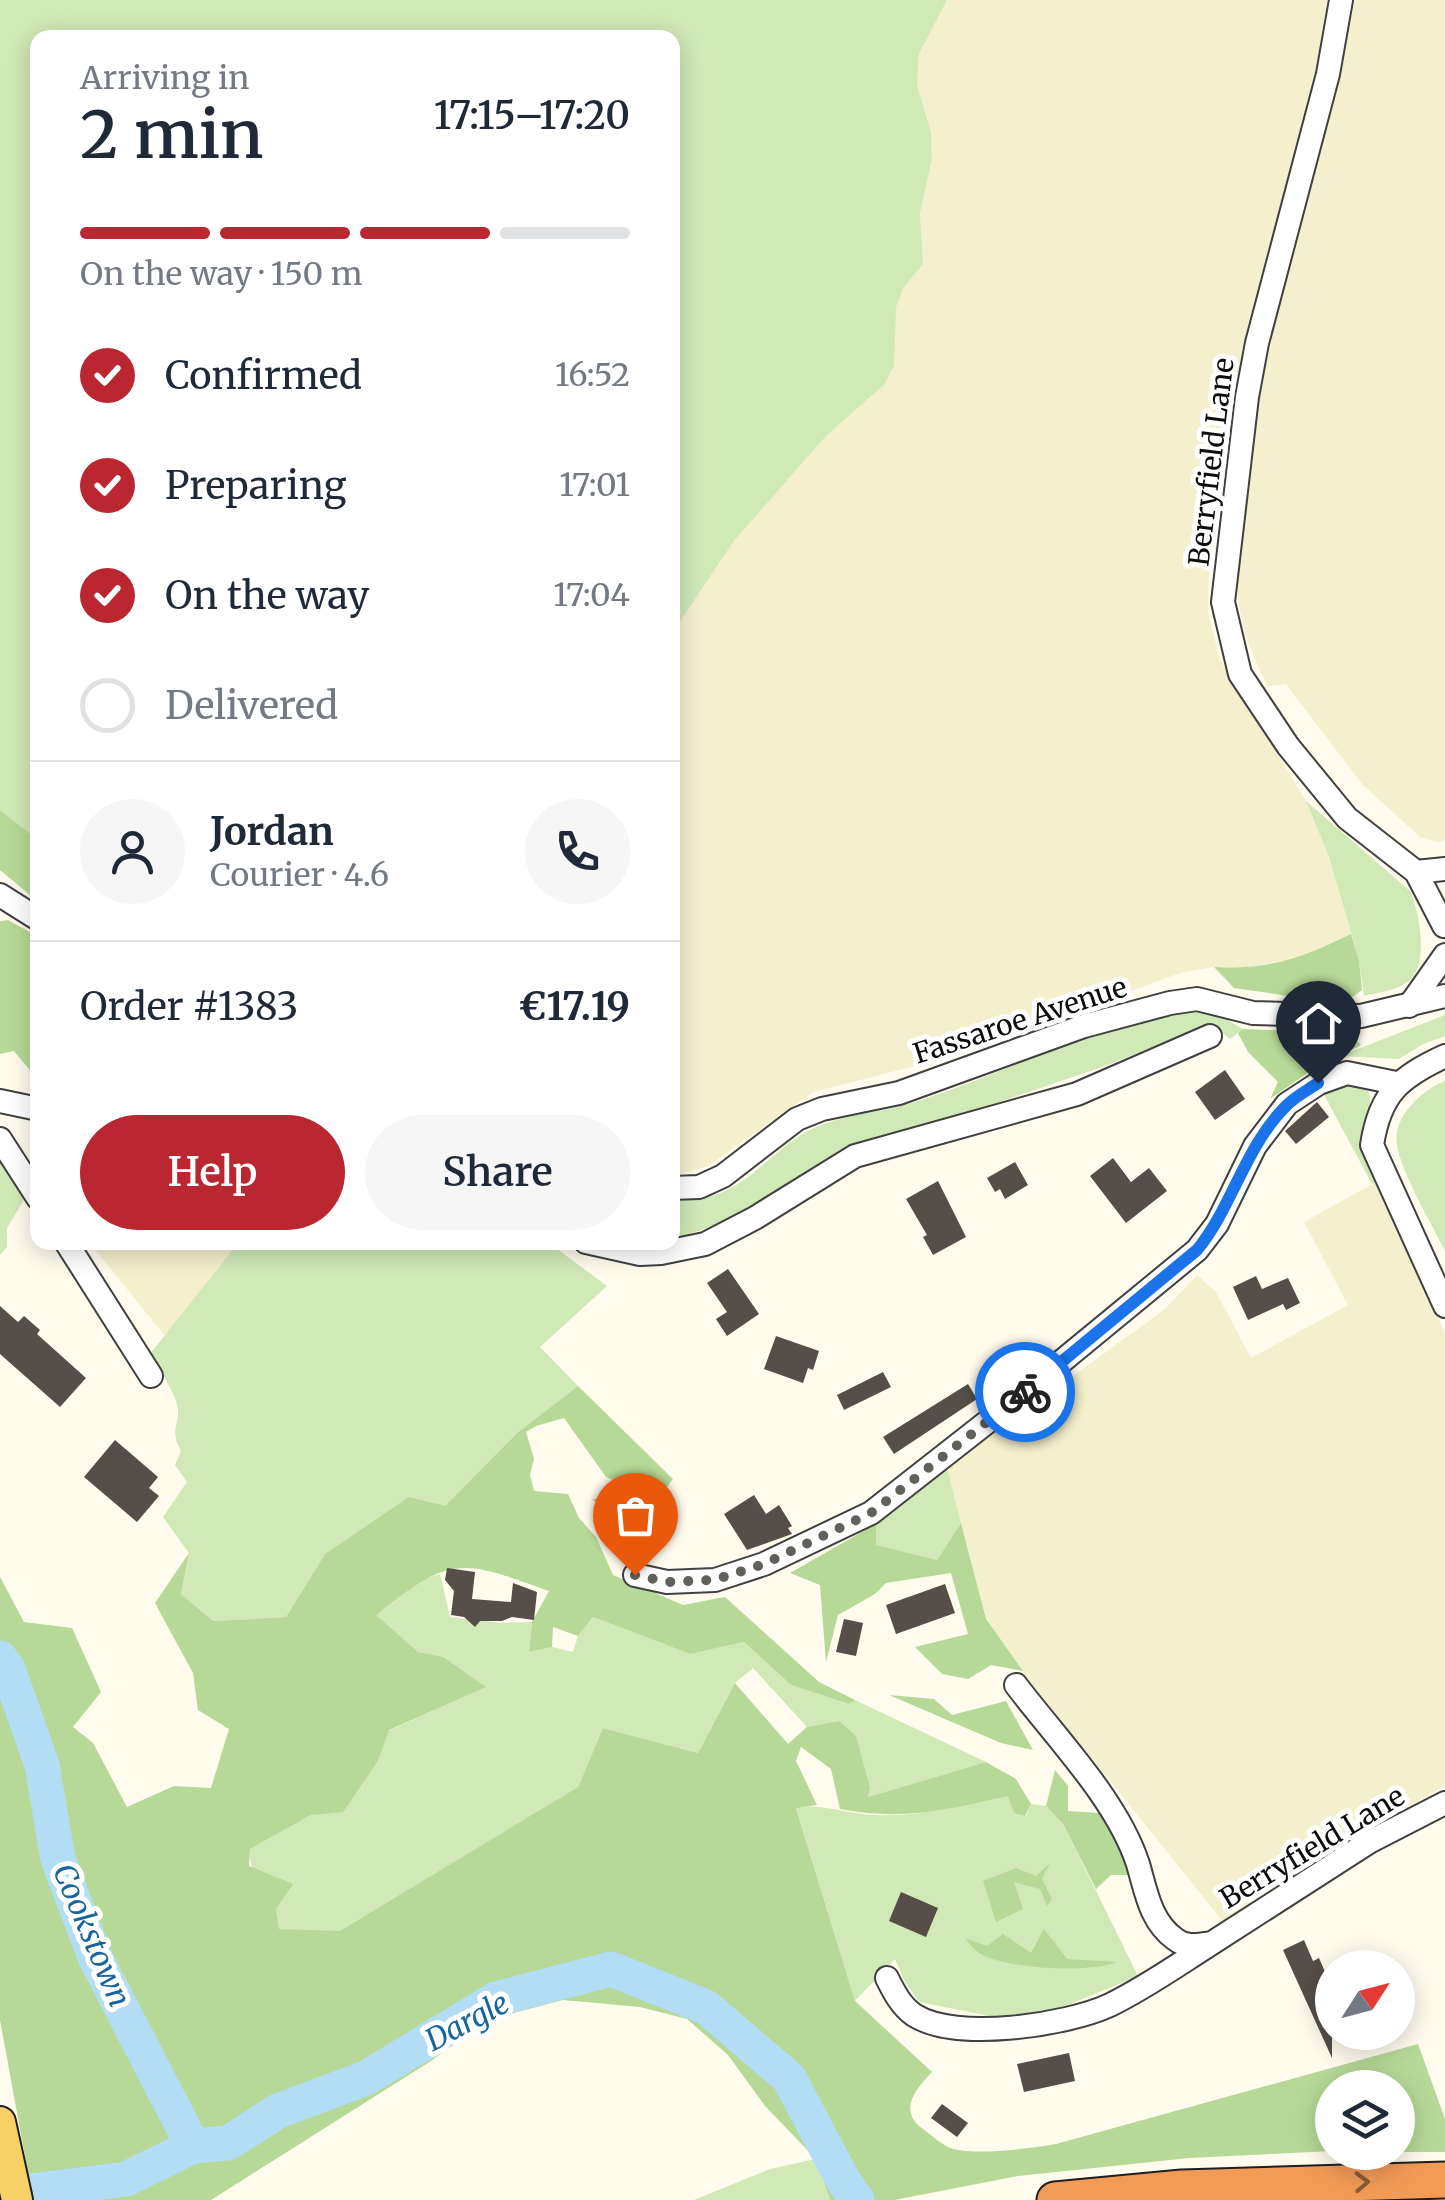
<!DOCTYPE html>
<html lang="en">
<head>
<meta charset="utf-8">
<style>
  :root { --surface:#fff; --page:#f6f6f7; --text:#1f2937; --muted:#747a83; --line:#e0e1e3; --accent:#bb2730 }
  body { margin:0; font-family:Merriweather,serif; background:var(--page); color:var(--text); height:100vh; display:flex; flex-direction:column; font-size:38px; white-space:nowrap }
  * { box-sizing:border-box; margin:0 }
  p { font-size:32px; color:var(--muted) }
  .icon { flex:none; width:55px; height:55px; fill:none; stroke:currentColor; stroke-width:2; stroke-linecap:round; stroke-linejoin:round }
  .map { position:relative; flex:1; overflow:hidden }
  .drawer { position:absolute; left:30px; top:30px; width:650px; height:1220px; display:flex; flex-direction:column; background:var(--surface); border-radius:20px; box-shadow:0 5px 25px #0003 }
  .drawer>* { flex:none }
  .needle { width:65px; rotate:54deg }
  .controls { position:absolute; left:1315px; top:1950px; display:grid; gap:20px }
  .controls a { display:grid; place-items:center; width:100px; height:100px; border-radius:50%; background:var(--surface); box-shadow:0 5px 25px #0003; font-size:50px }
  .pin { position:absolute; display:grid; place-items:center; width:85px; height:85px; color:#fff; margin:-102px -42px; border-radius:50% 50% 50% 0; rotate:-45deg; box-shadow:0 0 10px #0007 }
  .pin .icon { rotate:45deg }
  .courier { position:absolute; display:grid; place-items:center; width:100px; height:100px; margin:-50px; border:8px solid #1a73e8; border-radius:50%; background:#fff; color:#222; box-shadow:0 2px 12px #0007 }
  .head em { font-style:normal; font-weight:600 }
  .head div { display:flex; flex-direction:column-reverse }
  .head { display:flex; align-items:center; justify-content:space-between; height:170px; padding:0 50px }
  h1 { font-size:65px; font-weight:600; line-height:75px }
  .bar { display:grid; grid-template-columns:repeat(4,1fr); gap:15px 10px; align-content:center; height:120px; padding:0 50px }
  .bar i { height:12px; border-radius:8px; background:var(--line) }
  .bar .current { background:var(--accent) }
  .bar p { grid-column:span 4 }
  .line { display:flex; align-items:center; gap:25px; padding:0 50px; border-top:2px solid var(--line) }
  .line div { flex:1 }
  .round { display:grid; place-items:center; flex:none; width:105px; height:105px; border-radius:52px; background:var(--page) }
  ol { padding:0 50px; list-style:none }
  li { display:flex; align-items:center; gap:30px; height:110px }
  li p { margin-inline-start:auto }
  li .icon { padding:10px; border-radius:50%; background:var(--accent); color:#fff; stroke-width:4 }
  li:last-child { color:var(--muted) }
  li i { width:55px; height:55px; border:5px solid var(--line); border-radius:50% }
  .button { display:flex; gap:20px; margin-top:auto; padding:20px 50px }
  .button a { flex:1; height:115px; border-radius:60px; background:var(--accent); color:#fff; font-size:40px; font-weight:600; line-height:115px; text-align:center }
  .button a+a { background:var(--page); color:var(--text) }
  .map>svg:first-child { display:block }
  .farmland { fill:#f4f0cd }
  .green { fill:#d1e8b7 }
  .forest { fill:#b6d997 }
  .lines { fill:none; stroke-linecap:round; stroke-linejoin:round }
  .river { stroke:#b2ddf5; stroke-width:35 }
  .building { fill:#554e49 }
  .minor-casing { stroke:#404040; stroke-width:26 }
  .major-casing { stroke:#1e1e1e; stroke-width:34 }
  .highway-casing { stroke:#1e1e1e; stroke-width:39 }
  .minor { stroke:#fff; stroke-width:22 }
  .major { stroke:#f7d165; stroke-width:30 }
  .highway { stroke:#f29b57; stroke-width:35 }
  .oneway { stroke:#8b5b36 }
  .done { stroke:#62605b; stroke-width:10; stroke-dasharray:0 18 }
  .route { stroke:#1a73e8; stroke-width:12 }
  .labels { text-anchor:middle; dominant-baseline:central; stroke-width:10; stroke-linejoin:round; paint-order:stroke }
  .street-label { font-size:28px; fill:#0d0d0d; stroke:#fff }
  .water-label { font-size:30px; font-style:italic; fill:#18659d; stroke:#fff }
</style>
</head>
<body>
<div class="map">
<svg width="1445" height="2200" viewBox="0 0 1445 2200">
  <rect width="100%" height="100%" fill="#fffbed"/>
  <g class="farmland">
    <path d="M947,0H1327L1315,73L1232,399L1210,530L1208,612L1220,660L1306,801L1329,857L1351,934L1306,957L1238,969L1214,967L1180,973L958,1055L813,1092L708,1166L677,1175L673,1173V632L734,541L826,436L884,385L896,307L904,287L923,264L920,213L932,159L931,132L917,85L919,54Z"/>
    <path d="M1348,0H1445V840L1438,842L1420,837L1362,784L1286,684L1267,686L1248,643L1239,607L1236,564L1257,391L1331,106Z"/>
    <path d="M1376,1182L1445,1333V1786L1370,1828L1225,1924L1006,1651L986,1619L947,1468L1165,1309L1197,1275L1216,1292L1251,1358L1348,1305L1304,1222Z"/>
    <path d="M90,1243H238L165,1336Z"/>
  </g>
  <g class="green">
    <path d="M0,0H947L919,54L917,85L931,132L932,159L920,213L923,264L904,287L896,307L894,366L884,385L826,436L734,541L673,632L672,38H38L37,839L0,810Z"/>
    <path d="M1306,801L1410,891C1419,911 1430,964 1409,981C1396,991 1379,992 1364,996L1359,960L1329,857Z"/>
    <path d="M1201,1011L1220,1016L1243,1029L1230,1039L1216,1028L1204,1026L1105,1066L934,1124L713,1226L673,1239V1202C687,1199 703,1199 718,1194C754,1181 779,1144 812,1129C841,1115 871,1114 901,1106C1001,1078 1096,1019 1201,1011Z"/>
    <path d="M1445,1015V1036L1423,1044L1399,1059L1340,1056Z"/>
    <path d="M1445,1081V1251C1432,1224 1401,1172 1397,1145C1392,1117 1422,1090 1445,1081Z"/>
    <path d="M1341,1084L1366,1087C1378,1106 1359,1122 1362,1143C1363,1156 1371,1170 1376,1182L1372,1184L1322,1091Z"/>
    <path d="M0,1149L25,1198L7,1228V1247L0,1255Z"/>
    <path d="M238,1243H549L607,1286L540,1347L578,1386L517,1433L445,1506L325,1554L286,1617L213,1621L181,1594L189,1553L163,1517L187,1482L175,1465L181,1451C168,1429 182,1423 177,1404C172,1387 159,1370 150,1354Z"/>
    <path d="M947,1468L961,1523L937,1560L875,1545L876,1524Z"/>
    <path d="M440,1574L450,1617L502,1623L532,1622L529,1652L552,1647L573,1652L578,1636L593,1617L690,1654L744,1642L791,1685L847,1704L855,1700L986,1762L868,1797L839,1721L807,1727L753,1668L735,1683L698,1753L603,1728L578,1787L340,1932L279,1929C273,1897 248,1879 250,1849L311,1815L343,1811L378,1761L388,1731L485,1687L443,1658L418,1652L375,1615L418,1581Z"/>
    <path d="M1008,1795L1026,1816L1031,1804L1046,1806L1063,1824L1138,1976L1058,2009L995,2017L919,2002L905,1982L895,1959L855,2001L796,1807C824,1804 848,1814 875,1815C921,1817 964,1806 1008,1795Z"/>
    <path d="M816,2159L830,2200H694L770,2169Z"/>
  </g>
  <g class="forest">
    <path d="M0,810L37,839V901L0,870Z"/>
    <path d="M8,920L37,936V1079L14,1051L0,1054V921Z"/>
    <path d="M1351,934L1359,960L1362,990L1351,998L1349,1005L1234,988L1214,967C1266,971 1305,957 1351,934Z"/>
    <path d="M1243,1029L1349,1033L1361,1045L1309,1072L1270,1099L1278,1082L1248,1052L1238,1033Z"/>
    <path d="M578,1386L673,1479L632,1533L592,1499L640,1500L641,1491L606,1477L564,1418L536,1426L526,1432L534,1459L530,1475L534,1491L568,1494L579,1518L596,1537L613,1575L683,1605L725,1597L819,1682L855,1700L848,1704L791,1685L744,1642L690,1654L593,1617L578,1636L553,1627L552,1647L529,1652L532,1622L549,1591C460,1559 451,1555 376,1615L418,1652L443,1657L486,1687L389,1730L378,1761L343,1812L311,1815L250,1849L249,1866L293,1884L276,1909L279,1929L340,1931L578,1787L603,1728L698,1753L735,1683L788,1744L807,1727L839,1721L856,1736L870,1788L868,1797L986,1762L1016,1779L1031,1804L1025,1816L1014,1813L1008,1796C946,1810 904,1821 840,1809L831,1769L801,1747L796,1761L817,1805L796,1808L855,2001L932,2072C916,2089 897,2110 923,2129C931,2135 940,2143 948,2147C970,2157 1032,2148 1056,2144L1418,2044L1445,2119V2152H1398V2088H1332V2151L1189,2158L1018,2176L894,2200H830L816,2159L765,2106L728,2055L687,2019L640,2007L563,2000L484,2021L431,2061L211,2200H33L0,2020V1577L24,1622L72,1628L101,1692L73,1727L93,1743L127,1807L174,1786L211,1788L229,1729L198,1710L193,1673L155,1603L189,1553L181,1594L213,1621L286,1617L325,1554L409,1497L445,1506L517,1433Z"/>
    <path d="M961,1523L986,1619L1023,1671L991,1665L968,1679L942,1674L915,1647L968,1634L951,1573L886,1583L875,1594L838,1615L826,1662L820,1585L790,1573L876,1524V1545L937,1560Z"/>
    <path d="M889,1695L934,1699L952,1715L1006,1701L1033,1750L1001,1743Z"/>
    <path d="M1055,1770L1068,1786V1811L1100,1813L1132,1875H1111L1096,1889L1063,1824L1046,1806Z"/>
    <path d="M1050,1863L1042,1879L1052,1899L1047,1906L1040,1889L1014,1882L1023,1909L996,1922L983,1881L1016,1868L1036,1876Z"/>
    <path d="M1044,1929L1067,1959L1117,1962C1088,1974 998,1969 975,1950C971,1946 968,1942 965,1938L987,1946L1003,1934L1031,1953Z"/>
  </g>
  <g class="lines">
    <g class="river">
      <path d="M0,1658L8,1669L42,1765L58,1859L95,1957L193,2146"/>
      <path d="M0,2195L126,2179L193,2146L228,2143L278,2111L366,2078L496,1999L611,1969L706,2007L789,2078L843,2180L857,2200"/>
    </g>
  </g>
  <g class="building">
    <path d="M1225,1070L1245,1099L1215,1120L1195,1092Z"/>
    <path d="M1317,1102L1329,1117L1296,1144L1285,1131Z"/>
    <path d="M1113,1158L1131,1182L1149,1168L1167,1191L1126,1223L1090,1176Z"/>
    <path d="M1015,1162L1028,1185L1005,1199L1000,1189L995,1192L987,1178Z"/>
    <path d="M938,1181L966,1237L933,1255L923,1237L927,1235L906,1199Z"/>
    <path d="M728,1269L759,1314L727,1336L716,1319L727,1312L707,1283Z"/>
    <path d="M1256,1276L1262,1289L1288,1278L1300,1303L1286,1310L1283,1304L1248,1320L1233,1287Z"/>
    <path d="M0,1306L18,1322L24,1316L40,1330L37,1334L86,1378L60,1407L0,1354Z"/>
    <path d="M776,1336L819,1351L813,1370L808,1368L803,1383L764,1369Z"/>
    <path d="M883,1372L891,1387L844,1410L837,1395Z"/>
    <path d="M968,1384L977,1399L894,1454L883,1437Z"/>
    <path d="M115,1440L158,1477L149,1488L159,1496L137,1522L84,1477Z"/>
    <path d="M754,1495L766,1514L779,1505L792,1526L788,1528L792,1534L747,1550L724,1514Z"/>
    <path d="M447,1568L475,1572L472,1599L511,1602L513,1583L537,1592L534,1620L512,1617L502,1621H480L475,1627L464,1617L451,1615L454,1591L445,1580Z"/>
    <path d="M945,1584L955,1613L896,1634L886,1605Z"/>
    <path d="M844,1619L863,1623L856,1656L836,1652Z"/>
    <path d="M901,1892L938,1908L926,1937L889,1921Z"/>
    <path d="M1304,1940L1313,1961L1319,1958L1332,1988V2058L1283,1950Z"/>
    <path d="M1069,2053L1075,2081L1024,2092L1017,2064Z"/>
    <path d="M942,2104L968,2123L957,2137L931,2118Z"/>
  </g>
  <g class="lines">
    <g class="minor-casing">
      <g id="minor">
        <path d="M1341,0L1328,74L1257,343L1247,397L1223,602L1240,674L1288,746L1347,818L1416,872L1444,926"/>
        <path d="M1416,872L1445,869"/>
        <path d="M0,895L38,919"/>
        <path d="M1409,1006L1445,955"/>
        <path d="M1445,1056C1400,1077 1380,1093 1372,1145L1445,1306"/>
        <path d="M0,1101L38,1109"/>
        <path d="M0,1139L38,1198"/>
        <path d="M672,1188L699,1187L723,1176L797,1119L822,1109L899,1093L1084,1026L1170,1003L1197,999L1253,1013L1361,1016L1445,996"/>
        <path d="M66,1242L151,1376"/>
        <path d="M586,1242L640,1254L661,1253L705,1244L755,1218L855,1156L1077,1094L1210,1036"/>
        <path d="M635,1575L667,1582L715,1580L764,1564L871,1513L1005,1408L1197,1250L1217,1224L1255,1146L1287,1104L1319,1083L1347,1073L1396,1083"/>
        <path d="M1016,1685C1057,1739 1117,1800 1138,1864C1146,1891 1150,1921 1175,1939C1186,1948 1198,1945 1212,1943L1369,1842L1445,1803"/>
        <path d="M887,1978C894,1992 901,2006 914,2015C956,2042 1067,2025 1110,2005C1145,1988 1176,1966 1209,1945"/>
      </g>
    </g>
    <g class="major-casing">
      <path id="major" d="M0,2122L17,2200"/>
    </g>
    <g class="highway-casing">
      <path id="highway" d="M1055,2200L1182,2188L1445,2180"/>
    </g>
    <use href="#minor" class="minor"/>
    <use href="#major" class="major"/>
    <use href="#highway" class="highway"/>
  </g>
  <defs><path id="oneway-chevron" d="M-2-3.5L2.5 0L-2 3.5" fill="none" stroke-width="1.6" stroke-linecap="round" stroke-linejoin="round" transform="scale(2.5)"/></defs>
  <use class="oneway" href="#oneway-chevron" transform="translate(1362 2182) rotate(-2)"/>
  <g class="lines">
    <path class="done" d="M635,1575L668,1582L714,1580L764,1564L871,1513L1025,1392"/>
    <path class="route" d="M1025,1392L1197,1250C1233,1206 1245,1146 1287,1105C1296,1096 1308,1090 1318,1083"/>
  </g>
  <g class="labels">
    <g class="street-label">
      <text transform="translate(1211 462) rotate(-83)">Berryfield Lane</text>
      <text transform="translate(1020 1020) rotate(-18)">Fassaroe Avenue</text>
      <text transform="translate(1312 1847) rotate(-31)">Berryfield Lane</text>
    </g>
    <g class="water-label">
      <text transform="translate(92 1935) rotate(67)">Cookstown</text>
      <text transform="translate(467 2021) rotate(-28)">Dargle</text>
    </g>
  </g>
</svg>
<div class="controls">
<a><svg class="needle" viewBox="-14 -14 28 28"><path d="M0-13l5 13h-10z" fill="#e53935"/><path d="M0 13l5-13h-10z" fill="#747a83"/></svg></a>
<a><svg class="icon" aria-label="layers" viewBox="0 0 24 24"><path d="M12 4l9 5-9 5-9-5zM3 14l9 5 9-5"/></svg></a>
</div>
<div class="pin" style="left:635px;top:1575px;background:#ea580c"><svg class="icon" aria-label="bag" viewBox="0 0 24 24"><path d="M5 8h14l-1 12H6zM9 8a3 3 0 0 1 6 0"/></svg></div>
<div class="pin" style="left:1318px;top:1083px;background:#1f2937"><svg class="icon" aria-label="home" viewBox="0 0 24 24"><path d="M3 11l9-7 9 7M6 9v11h12V9"/></svg></div>
<div class="courier" style="left:1025px;top:1392px"><svg class="icon" aria-label="bike" viewBox="0 0 24 24"><circle cx="6" cy="16" r="4"/><circle cx="18" cy="16" r="4"/><path d="M6 16l4-8h5l3 8M10 8l3 8H6M13 5h3"/></svg></div>
<section class="drawer">
<div class="head"><div><h1>2 min</h1><p>Arriving in</p></div><em>17:15–17:20</em></div>
<div class="bar"><i class="current"></i><i class="current"></i><i class="current"></i><i></i><p>On the way · 150 m</p></div>
<ol>
<li><svg class="icon" aria-label="check" viewBox="0 0 24 24"><path d="M5 12l5 5 9-10"/></svg>Confirmed<p>16:52</p></li>
<li><svg class="icon" aria-label="check" viewBox="0 0 24 24"><path d="M5 12l5 5 9-10"/></svg>Preparing<p>17:01</p></li>
<li><svg class="icon" aria-label="check" viewBox="0 0 24 24"><path d="M5 12l5 5 9-10"/></svg>On the way<p>17:04</p></li>
<li><i></i>Delivered</li>
</ol>
<div class="line" style="height:180px"><a class="round"><svg class="icon" aria-label="person" viewBox="0 0 24 24"><circle cx="12" cy="8" r="4"/><path d="M4 21q1-7 8-7t8 7"/></svg></a><div><b>Jordan</b><p>Courier · 4.6</p></div><a class="round"><svg class="icon" aria-label="phone" viewBox="0 0 24 24"><path d="M5 4h4l2 5-3 2q2 4 5 5l2-3 5 2v4C11 20 4 13 5 4z"/></svg></a></div>
<div class="line" style="height:130px"><div>Order #1383</div><b>€17.19</b></div>
<div class="button"><a>Help</a><a>Share</a></div>
</section>
</div>
</body>
</html>
